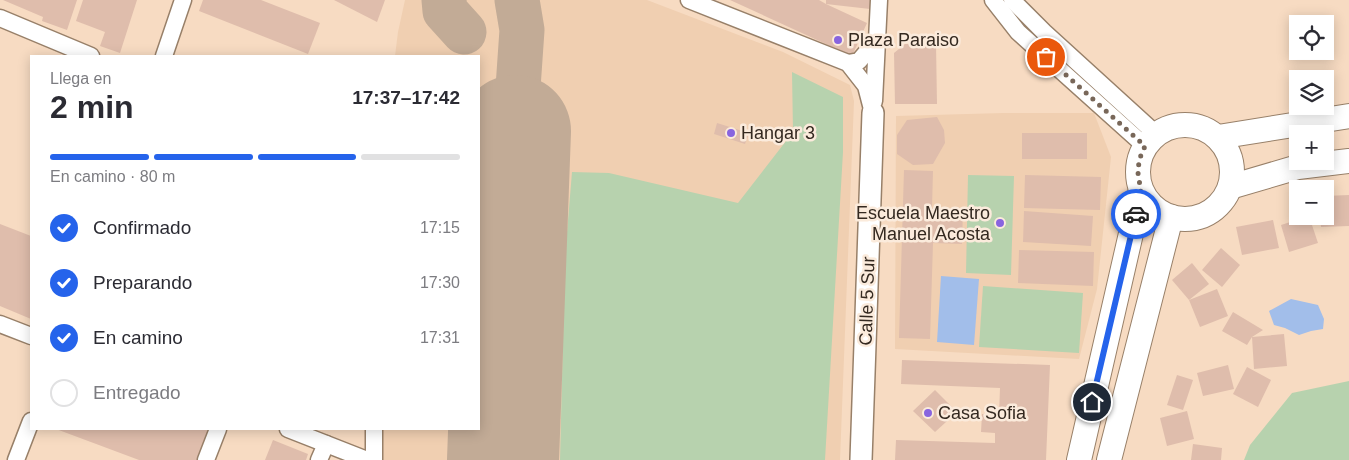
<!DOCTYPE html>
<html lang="es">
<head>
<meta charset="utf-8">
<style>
  :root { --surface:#fff; --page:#f7f7f7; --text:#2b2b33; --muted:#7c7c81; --line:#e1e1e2; --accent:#2563eb }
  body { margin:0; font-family:Helvetica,sans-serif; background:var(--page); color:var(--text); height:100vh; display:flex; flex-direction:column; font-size:19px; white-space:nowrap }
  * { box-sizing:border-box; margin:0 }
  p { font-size:16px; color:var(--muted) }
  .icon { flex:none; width:28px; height:28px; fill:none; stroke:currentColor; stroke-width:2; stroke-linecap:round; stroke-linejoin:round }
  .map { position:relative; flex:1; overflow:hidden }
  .sheet { position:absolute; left:30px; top:55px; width:450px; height:375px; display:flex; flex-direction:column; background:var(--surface); border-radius:0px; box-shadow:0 2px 12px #0003 }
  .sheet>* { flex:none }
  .tools { position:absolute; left:1289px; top:15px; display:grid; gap:10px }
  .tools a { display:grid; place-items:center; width:45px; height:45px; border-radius:0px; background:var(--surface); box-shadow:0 2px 12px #0003; font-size:25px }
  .pin { position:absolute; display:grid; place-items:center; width:42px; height:42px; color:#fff; margin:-21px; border:2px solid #fff; border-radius:50%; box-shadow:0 1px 5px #0007 }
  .courier { position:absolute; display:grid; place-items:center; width:50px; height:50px; margin:-25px; border:4px solid #2563eb; border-radius:50%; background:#fff; color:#222; box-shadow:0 1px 6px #0007 }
  .headline em { font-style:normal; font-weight:700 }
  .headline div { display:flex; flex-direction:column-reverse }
  .headline { display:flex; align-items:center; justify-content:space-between; height:85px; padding:0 20px }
  h1 { font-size:32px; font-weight:700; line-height:38px }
  .bar { display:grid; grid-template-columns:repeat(4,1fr); gap:8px 5px; align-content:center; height:60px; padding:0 20px }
  .bar i { height:6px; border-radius:4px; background:var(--line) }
  .bar .on { background:var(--accent) }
  .bar p { grid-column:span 4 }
  ol { padding:0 20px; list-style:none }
  li { display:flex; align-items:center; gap:15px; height:55px }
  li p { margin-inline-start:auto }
  li .icon { padding:5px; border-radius:50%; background:var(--accent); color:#fff; stroke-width:4 }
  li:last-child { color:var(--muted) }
  li i { width:28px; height:28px; border:2px solid var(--line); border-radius:50% }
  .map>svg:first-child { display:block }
  .built { fill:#f0cfb1 }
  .green { fill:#b7d2ae }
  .water { fill:#a2beea }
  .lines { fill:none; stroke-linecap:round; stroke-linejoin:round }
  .taxiway { stroke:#c2ab96; stroke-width:45 }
  .runway { stroke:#c2ab96; stroke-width:112 }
  .building { fill:#dfbdac }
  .minor-casing { stroke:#988069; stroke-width:19 }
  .tertiary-casing { stroke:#988069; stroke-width:24 }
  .secondary-casing { stroke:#988069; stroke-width:26 }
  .minor { stroke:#fff; stroke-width:16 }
  .tertiary { stroke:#fff; stroke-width:21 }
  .secondary { stroke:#fff; stroke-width:24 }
  .done { stroke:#786759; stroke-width:5; stroke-dasharray:0 9 }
  .route { stroke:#2563eb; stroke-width:6 }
  .poi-dot { fill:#8864df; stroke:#fbebdc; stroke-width:2 }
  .labels { text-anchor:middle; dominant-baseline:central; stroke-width:5; stroke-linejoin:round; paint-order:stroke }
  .poi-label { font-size:18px; fill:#342920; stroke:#fbebdc; text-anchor:start }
  .street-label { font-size:18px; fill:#342920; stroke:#fbebdc }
</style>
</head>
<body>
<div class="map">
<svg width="1349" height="460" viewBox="0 0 1349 460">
  <rect width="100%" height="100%" fill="#f7dbc2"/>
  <g class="built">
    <path d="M405,0H647L783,52L850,85L854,101L840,460H380L381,429H479V56H395L398,32Z"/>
    <path d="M1003,113H1094L1111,157L1097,289L1079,359L895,349L896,116Z"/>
  </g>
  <g class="green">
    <path d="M792,72L843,97V152L825,460H560L565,257L572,172L609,173L738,203L793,132Z"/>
    <path d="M968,175L1014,176L1011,275L966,273Z"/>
    <path d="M983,286L1083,293L1079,353L979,347Z"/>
    <path d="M1349,381V460H1244L1250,445L1292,393Z"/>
  </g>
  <g class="water">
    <path d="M941,276L979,279L974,345L937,342Z"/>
    <path d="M1291,299L1318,305L1324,319L1323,329L1311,331L1299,335L1285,328L1274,325L1269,311Z"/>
  </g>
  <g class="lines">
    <g class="taxiway">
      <path d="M444,0L445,11L464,32"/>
      <path d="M515,131L522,30L517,0"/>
    </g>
    <path class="runway" d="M503,460L515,131"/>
  </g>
  <g class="building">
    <path d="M3,0H77L67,30L42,21L43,17Z"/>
    <path d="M83,0H137L120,53L100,46L105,32L76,21Z"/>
    <path d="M203,0H261L320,23L308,54L199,11Z"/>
    <path d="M334,0H385L377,22Z"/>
    <path d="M730,0H819L826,4V0H870V9L826,4L867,23L852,56Z"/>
    <path d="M905,44H936L937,104H895L894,53Z"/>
    <path d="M937,117L944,130L945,143L933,164L913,165L897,154V135L907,120Z"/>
    <path d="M717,123L749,133L745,144L714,134Z"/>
    <rect x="1022" y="133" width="65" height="26"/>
    <path d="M904,170L933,171L932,208L963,209L962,244L933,243L930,339L899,338Z"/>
    <path d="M1025,175L1101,177L1100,210L1024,208Z"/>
    <path d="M1349,195V226L1321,227L1320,216H1325V196Z"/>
    <path d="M1024,211L1093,216L1091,246L1023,242Z"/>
    <path d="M1309,216L1318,243L1289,252L1281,225Z"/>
    <path d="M1273,220L1279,248L1242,255L1236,227Z"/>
    <path d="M0,224L31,236V319L0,306Z"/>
    <path d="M1221,248L1240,265L1222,287L1202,270Z"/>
    <path d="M1019,250L1094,252L1093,286L1018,283Z"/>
    <path d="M1192,263L1209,284L1189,300L1172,280Z"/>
    <path d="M1217,289L1228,316L1200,327L1189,300Z"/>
    <path d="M1233,312L1263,330L1252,337L1284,334L1287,366L1254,369L1252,337L1247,345L1222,331Z"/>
    <path d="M902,360L1050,365L1046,460H895L896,440L995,443V433L981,432L982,414L999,415L1000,388L901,384Z"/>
    <path d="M1228,365L1234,389L1203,396L1197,373Z"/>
    <path d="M1247,367L1271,380L1258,407L1233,394Z"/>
    <path d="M1177,375L1193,380L1183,410L1167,405Z"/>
    <path d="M935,390L957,412L935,432L913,411Z"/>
    <path d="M1187,411L1194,439L1167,446L1160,418Z"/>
    <path d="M56,429L143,430L211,429L199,460H139Z"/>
    <path d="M273,440L308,454L306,460H265Z"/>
    <path d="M1193,444L1222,448L1221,460H1191Z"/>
  </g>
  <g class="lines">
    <g class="minor-casing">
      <g id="minor">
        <path d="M689,0L848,63L866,86L873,113"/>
        <path d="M993,0L1018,32L1145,146"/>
        <path d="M1012,0L1044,32L1156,134"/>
        <path d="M0,18L91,56"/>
        <path d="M164,56L183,0"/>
        <path d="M848,63L859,61L878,39"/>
        <path d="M874,101L879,0"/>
        <path d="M0,324L31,336"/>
        <path d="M288,429L367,460"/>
        <path d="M16,460L31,421"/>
        <path d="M206,460L218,429"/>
        <path d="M319,460L326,444"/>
        <path d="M374,460V429"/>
      </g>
    </g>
    <g class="tertiary-casing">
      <path id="tertiary" d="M861,460L873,113"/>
    </g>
    <g class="secondary-casing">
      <g id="secondary">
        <circle cx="1185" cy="172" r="47"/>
        <path d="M1218,137L1349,116"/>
        <path d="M1230,187L1298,167L1349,161"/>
        <path d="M1079,460L1141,190"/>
        <path d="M1109,460L1171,217"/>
      </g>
    </g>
    <use href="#minor" class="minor"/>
    <use href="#tertiary" class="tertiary"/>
    <use href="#secondary" class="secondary"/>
  </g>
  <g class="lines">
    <path class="done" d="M1046,57L1145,146L1139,160L1138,175L1141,190L1136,214"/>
    <path class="route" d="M1092,402L1136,214"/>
  </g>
  <g class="poi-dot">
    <circle cx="838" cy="40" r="5"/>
    <circle cx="731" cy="133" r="5"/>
    <circle cx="1000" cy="223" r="5"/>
    <circle cx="928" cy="413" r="5"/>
  </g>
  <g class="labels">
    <g class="poi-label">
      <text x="848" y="40">Plaza Paraiso</text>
      <text x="741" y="133">Hangar 3</text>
      <text x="990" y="213" text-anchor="end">Escuela Maestro<tspan x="990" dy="21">Manuel Acosta</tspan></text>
      <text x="938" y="413">Casa Sofia</text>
    </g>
    <g class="street-label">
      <text transform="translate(867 301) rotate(-88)">Calle 5 Sur</text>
    </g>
  </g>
</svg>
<div class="tools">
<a><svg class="icon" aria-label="locate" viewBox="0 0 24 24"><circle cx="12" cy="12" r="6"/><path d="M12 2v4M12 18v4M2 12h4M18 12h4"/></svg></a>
<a><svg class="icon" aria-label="layers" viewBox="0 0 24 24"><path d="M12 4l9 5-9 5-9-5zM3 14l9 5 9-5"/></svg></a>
<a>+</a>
<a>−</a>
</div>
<div class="pin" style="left:1046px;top:57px;background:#ea580c"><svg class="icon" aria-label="bag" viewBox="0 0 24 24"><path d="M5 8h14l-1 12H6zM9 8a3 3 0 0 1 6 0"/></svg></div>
<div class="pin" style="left:1092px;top:402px;background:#1f2937"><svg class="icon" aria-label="home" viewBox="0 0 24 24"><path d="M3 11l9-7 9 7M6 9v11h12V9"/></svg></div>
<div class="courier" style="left:1136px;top:214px"><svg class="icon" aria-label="car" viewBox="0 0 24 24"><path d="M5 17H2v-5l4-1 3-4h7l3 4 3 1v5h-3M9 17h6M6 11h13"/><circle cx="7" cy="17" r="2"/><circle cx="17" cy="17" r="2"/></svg></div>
<section class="sheet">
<div class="headline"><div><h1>2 min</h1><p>Llega en</p></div><em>17:37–17:42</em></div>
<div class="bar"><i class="on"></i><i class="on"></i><i class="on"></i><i></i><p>En camino · 80 m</p></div>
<ol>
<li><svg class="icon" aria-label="check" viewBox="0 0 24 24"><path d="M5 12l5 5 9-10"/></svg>Confirmado<p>17:15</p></li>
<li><svg class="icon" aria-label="check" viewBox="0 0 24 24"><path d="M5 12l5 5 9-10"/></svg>Preparando<p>17:30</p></li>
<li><svg class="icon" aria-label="check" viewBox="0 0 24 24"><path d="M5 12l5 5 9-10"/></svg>En camino<p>17:31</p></li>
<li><i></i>Entregado</li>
</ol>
</section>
</div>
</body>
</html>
